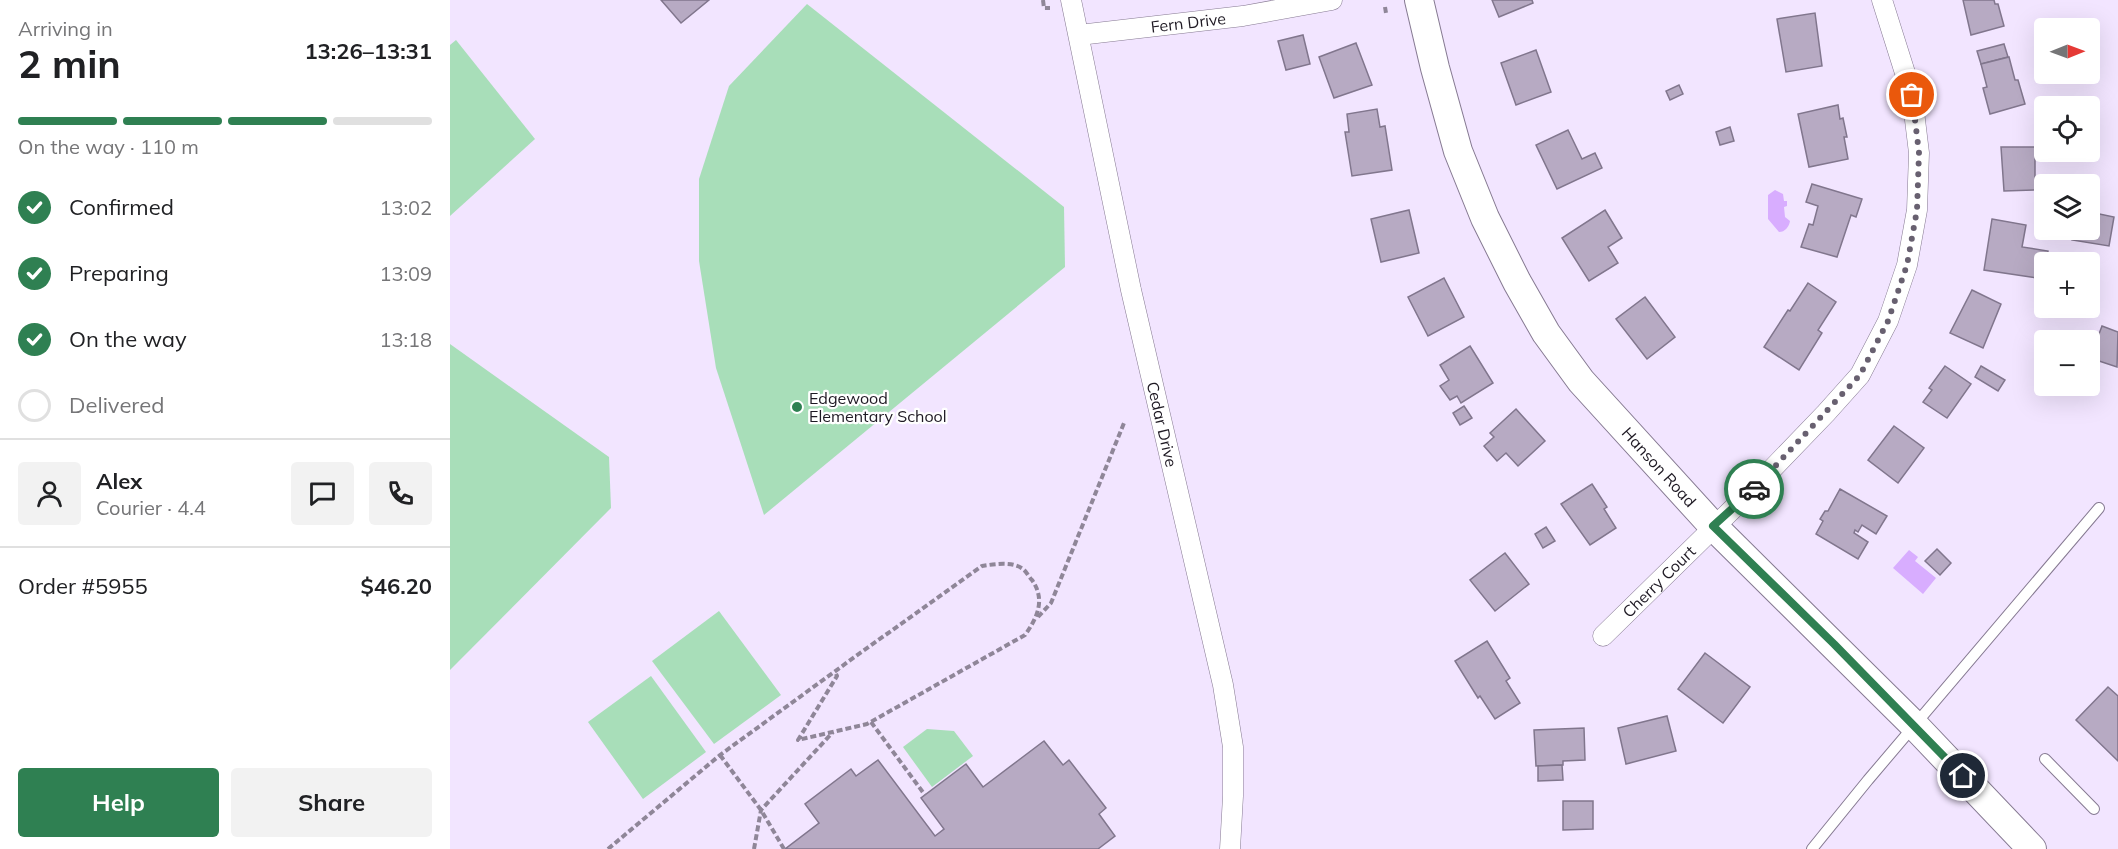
<!DOCTYPE html>
<html lang="en">
<head>
<meta charset="utf-8">
<style>
  :root { --surface:#fff; --page:#f2f2f2; --text:#202124; --muted:#757577; --line:#e0e0e0; --accent:#2f8052 }
  body { margin:0; font-family:Mulish,sans-serif; background:var(--page); color:var(--text); height:100vh; display:flex; flex-direction:column; font-size:22px; white-space:nowrap }
  * { box-sizing:border-box; margin:0 }
  p { font-size:20px; color:var(--muted) }
  .icon { flex:none; width:33px; height:33px; fill:none; stroke:currentColor; stroke-width:2; stroke-linecap:round; stroke-linejoin:round }
  .map { position:relative; flex:1; overflow:hidden }
  .drawer { display:flex; flex-direction:column; background:var(--surface); width:450px }
  .drawer>* { flex:none }
  .needle { width:39px; rotate:89deg }
  .tools { position:absolute; left:1584px; top:18px; display:grid; gap:12px }
  .tools a { display:grid; place-items:center; width:66px; height:66px; border-radius:6px; background:var(--surface); box-shadow:0 6px 24px #0002; font-size:30px }
  .pin { position:absolute; display:grid; place-items:center; width:51px; height:51px; color:#fff; margin:-26px; border:3px solid #fff; border-radius:50%; box-shadow:0 2px 6px #0007 }
  .courier { position:absolute; display:grid; place-items:center; width:60px; height:60px; margin:-30px; border:4px solid #2f8052; border-radius:50%; background:#fff; color:#222; box-shadow:0 2px 8px #0007 }
  .overview em { font-style:normal; font-weight:700 }
  .overview div { display:flex; flex-direction:column-reverse }
  .overview { display:flex; align-items:center; justify-content:space-between; height:102px; padding:0 18px }
  h1 { font-size:39px; font-weight:700; line-height:45px }
  .bar { display:grid; grid-template-columns:repeat(4,1fr); gap:9px 6px; align-content:center; height:72px; padding:0 18px }
  .bar i { height:8px; border-radius:4px; background:var(--line) }
  .bar .active { background:var(--accent) }
  .bar p { grid-column:span 4 }
  .line { display:flex; align-items:center; gap:15px; padding:0 18px; border-top:2px solid var(--line) }
  .line div { flex:1 }
  .round { display:grid; place-items:center; flex:none; width:63px; height:63px; border-radius:6px; background:var(--page) }
  ol { padding:0 18px; list-style:none }
  li { display:flex; align-items:center; gap:18px; height:66px }
  li p { margin-inline-start:auto }
  li .icon { padding:6px; border-radius:50%; background:var(--accent); color:#fff; stroke-width:4 }
  li:last-child { color:var(--muted) }
  li i { width:33px; height:33px; border:3px solid var(--line); border-radius:50% }
  .primary-button { display:flex; gap:12px; margin-top:auto; padding:12px 18px }
  .primary-button a { flex:1; height:69px; border-radius:6px; background:var(--accent); color:#fff; font-size:24px; font-weight:700; line-height:69px; text-align:center }
  .primary-button a+a { background:var(--page); color:var(--text) }
  main { display:flex; flex:1; min-height:0 }
  .map>svg:first-child { display:block }
  .green { fill:#a8deb9 }
  .water { fill:#d8adff }
  .building { fill:#b7aac3; stroke:#81768d; stroke-width:1.5 }
  .lines { fill:none; stroke-linecap:round; stroke-linejoin:round }
  .lane-casing { stroke:#867a92; stroke-width:12 }
  .street-casing { stroke:#867a92; stroke-width:21 }
  .secondary-casing { stroke:#867a92; stroke-width:30 }
  .path { stroke:#8f8698; stroke-width:4; stroke-dasharray:6 3; stroke-linecap:butt }
  .lane { stroke:#fff; stroke-width:10 }
  .street { stroke:#fff; stroke-width:20 }
  .secondary { stroke:#fff; stroke-width:28 }
  .done { stroke:#686070; stroke-width:6; stroke-dasharray:0 10.8 }
  .route { stroke:#2f8052; stroke-width:8 }
  .poi-dot { fill:#2f8052; stroke:#fff; stroke-width:2 }
  .labels { text-anchor:middle; dominant-baseline:central; stroke-width:4.5; stroke-linejoin:round; paint-order:stroke }
  .street-label { font-size:16px; fill:#1e1923; stroke:#fff }
  .poi-label { font-size:16px; fill:#1e1923; stroke:#fff; text-anchor:start }
</style>
</head>
<body>
<main>
<section class="drawer">
<div class="overview"><div><h1>2 min</h1><p>Arriving in</p></div><em>13:26–13:31</em></div>
<div class="bar"><i class="active"></i><i class="active"></i><i class="active"></i><i></i><p>On the way · 110 m</p></div>
<ol>
<li><svg class="icon" aria-label="check" viewBox="0 0 24 24"><path d="M5 12l5 5 9-10"/></svg>Confirmed<p>13:02</p></li>
<li><svg class="icon" aria-label="check" viewBox="0 0 24 24"><path d="M5 12l5 5 9-10"/></svg>Preparing<p>13:09</p></li>
<li><svg class="icon" aria-label="check" viewBox="0 0 24 24"><path d="M5 12l5 5 9-10"/></svg>On the way<p>13:18</p></li>
<li><i></i>Delivered</li>
</ol>
<div class="line" style="height:108px"><a class="round"><svg class="icon" aria-label="person" viewBox="0 0 24 24"><circle cx="12" cy="8" r="4"/><path d="M4 21q1-7 8-7t8 7"/></svg></a><div><b>Alex</b><p>Courier · 4.4</p></div><a class="round"><svg class="icon" aria-label="chat" viewBox="0 0 24 24"><path d="M4 5h16v11H9l-5 4z"/></svg></a><a class="round"><svg class="icon" aria-label="phone" viewBox="0 0 24 24"><path d="M5 4h4l2 5-3 2q2 4 5 5l2-3 5 2v4C11 20 4 13 5 4z"/></svg></a></div>
<div class="line" style="height:78px"><div>Order #5955</div><b>$46.20</b></div>
<div class="primary-button"><a>Help</a><a>Share</a></div>
</section>
<div class="map">
<svg width="1668" height="849" viewBox="0 0 1668 849">
  <rect width="100%" height="100%" fill="#f2e5ff"/>
  <g class="green">
    <path d="M357,4L614,207L615,267L314,515L266,368L249,261V179L279,86Z"/>
    <path d="M6,40L85,139L0,216V45Z"/>
    <path d="M0,344L159,457L161,508L0,670Z"/>
    <path d="M269,611L331,695L264,744L202,661Z"/>
    <path d="M201,676L256,752L193,799L138,722Z"/>
    <path d="M477,729L504,731L523,756L482,787L453,747Z"/>
  </g>
  <g class="water">
    <path d="M1325,190L1333,194L1334,201H1337V206L1334,207L1335,217L1340,221C1339,227 1335,232 1329,232L1318,219V195Z"/>
    <path d="M1459,550L1468,557L1465,561L1486,578L1473,594L1443,568Z"/>
  </g>
  <g class="building">
    <path d="M211,0H259L231,23Z"/>
    <path d="M1042,0H1082L1083,3L1049,17Z"/>
    <path d="M1513,0H1544L1545,4H1548L1554,26L1521,35Z"/>
    <path d="M1365,13L1372,66L1336,72L1327,19Z"/>
    <path d="M853,35L860,64L836,70L828,41Z"/>
    <path d="M906,43L922,85L884,98L869,57Z"/>
    <path d="M1554,44L1558,57L1531,64L1527,51Z"/>
    <path d="M1086,50L1101,92L1066,105L1051,63Z"/>
    <path d="M1559,57L1565,80H1568L1575,104L1540,114L1533,88L1537,87L1531,64Z"/>
    <path d="M1229,85L1233,94L1220,100L1216,91Z"/>
    <path d="M1388,105L1390,119L1393,118L1397,137H1394L1398,159L1359,167L1348,114Z"/>
    <path d="M927,109L930,127L935,126L942,170L902,176L895,132H899L897,114Z"/>
    <path d="M1280,127L1284,141L1270,145L1266,132Z"/>
    <path d="M1118,130L1132,159L1145,153L1152,168L1107,189L1086,145Z"/>
    <path d="M1551,147H1585V190L1554,191Z"/>
    <path d="M1362,184L1412,199L1406,217L1401,215L1387,257L1351,247L1359,224L1363,225L1368,206L1356,202Z"/>
    <path d="M959,210L969,253L931,262L921,219Z"/>
    <path d="M1155,210L1172,238L1158,247L1168,263L1139,281L1112,238Z"/>
    <path d="M1640,212L1664,217L1659,246L1622,240L1624,230H1640Z"/>
    <path d="M1542,219L1576,225L1572,247L1598,251L1596,262H1594V279L1534,270Z"/>
    <path d="M994,278L1014,317L978,336L958,297Z"/>
    <path d="M1358,283L1386,302L1368,330L1372,333L1349,370L1314,347L1338,310L1340,311Z"/>
    <path d="M1522,290L1551,304L1533,348L1500,333Z"/>
    <path d="M1195,297L1225,337L1197,359L1166,319Z"/>
    <path d="M1652,326L1668,332L1667,367L1640,358Z"/>
    <path d="M1020,346L1043,383L1011,403L1007,396L1000,400L990,386L999,380L990,365Z"/>
    <path d="M1495,366L1521,384L1497,418L1473,402L1482,390L1479,388Z"/>
    <path d="M1531,366L1555,380L1548,391L1525,377Z"/>
    <path d="M1589,373L1594,375V386H1599L1598,389L1585,383Z"/>
    <path d="M1014,406L1022,418L1010,425L1003,413Z"/>
    <path d="M1066,409L1095,441L1068,466L1056,453L1047,461L1034,446L1044,437L1040,433Z"/>
    <path d="M1444,426L1474,448L1448,483L1418,460Z"/>
    <path d="M1142,484L1157,507L1154,509L1166,528L1140,545L1111,504Z"/>
    <path d="M1390,489L1437,516L1426,534L1412,525L1408,532L1405,530L1404,533L1418,542L1408,559L1366,534L1373,521L1370,519L1375,511H1378Z"/>
    <path d="M1096,527L1105,541L1093,548L1085,534Z"/>
    <path d="M1487,549L1501,563L1490,575L1475,561Z"/>
    <path d="M1055,553L1079,584L1045,611L1020,580Z"/>
    <path d="M1037,641L1060,678L1056,681L1070,703L1045,719L1030,696L1028,698L1005,661Z"/>
    <path d="M1255,653L1300,687L1273,723L1228,689Z"/>
    <path d="M1658,687L1668,696V761L1626,720Z"/>
    <path d="M1217,716L1226,751L1176,764L1168,728Z"/>
    <path d="M1134,728L1135,760L1113,761V765L1086,766L1084,730Z"/>
    <path d="M594,741L613,765L619,760L656,808L649,814L665,836L648,849H335L369,823L355,804L401,769L406,776L428,760L485,836L494,829L471,798L516,764L533,787Z"/>
    <path d="M1112,765L1113,780L1088,781V766Z"/>
    <path d="M1113,801H1143V829L1113,830Z"/>
  </g>
  <g class="lines">
    <g class="lane-casing">
      <g id="lane">
        <path d="M1595,759L1644,809"/>
        <path d="M1362,849L1418,780L1649,508"/>
      </g>
    </g>
    <g class="street-casing">
      <g id="street">
        <path id="s1" d="M621,0L681,290L773,685L783,747V796L780,849"/>
        <path id="s2" d="M629,35L793,16L882,0"/>
        <path id="s3" d="M1153,636L1299,493L1376,413L1410,375L1438,321L1457,265L1467,210L1469,153L1462,95L1432,0"/>
      </g>
    </g>
    <g class="secondary-casing">
      <g id="secondary">
        <path id="s4" d="M969,0L985,68L1008,151L1035,218L1067,282L1096,333L1131,381L1263,526L1465,726L1582,849"/>
      </g>
    </g>
    <g class="path">
      <path d="M593,0L594,8H600"/>
      <path d="M935,7L936,13"/>
      <path d="M588,617L601,603L674,423"/>
      <path d="M421,722L475,795"/>
      <path d="M270,755L311,810L334,849"/>
      <path d="M158,849L270,755L406,656L532,566C545,564 562,561 573,569C576,571 579,577 582,580C596,600 587,618 575,635L417,724L348,740L387,676L385,672"/>
      <path d="M304,849L311,810L383,732"/>
    </g>
    <use href="#lane" class="lane"/>
    <use href="#street" class="street"/>
    <use href="#secondary" class="secondary"/>
  </g>
  <g class="lines">
    <path class="done" d="M1304,489L1410,375L1438,321L1457,265L1467,210L1469,153L1462,95"/>
    <path class="route" d="M1304,489L1263,526L1384,644L1513,776"/>
  </g>
  <circle class="poi-dot" cx="347" cy="407" r="6"/>
  <g class="labels">
    <g class="street-label">
      <text stroke="none"><textPath href="#s2" startOffset="110">Fern Drive</textPath></text>
      <text stroke="none"><textPath href="#s1" startOffset="434">Cedar Drive</textPath></text>
      <text stroke="none"><textPath href="#s4" startOffset="534">Hanson Road</textPath></text>
      <text stroke="none"><textPath href="#s3" startOffset="78">Cherry Court</textPath></text>
    </g>
    <g class="poi-label">
      <text x="359" y="398">Edgewood<tspan x="359" dy="18">Elementary School</tspan></text>
    </g>
  </g>
</svg>
<div class="tools">
<a><svg class="needle" viewBox="-14 -14 28 28"><path d="M0-13l5 13h-10z" fill="#e53935"/><path d="M0 13l5-13h-10z" fill="#757577"/></svg></a>
<a><svg class="icon" aria-label="locate" viewBox="0 0 24 24"><circle cx="12" cy="12" r="6"/><path d="M12 2v4M12 18v4M2 12h4M18 12h4"/></svg></a>
<a><svg class="icon" aria-label="layers" viewBox="0 0 24 24"><path d="M12 4l9 5-9 5-9-5zM3 14l9 5 9-5"/></svg></a>
<a>+</a>
<a>−</a>
</div>
<div class="pin" style="left:1462px;top:95px;background:#ea580c"><svg class="icon" aria-label="bag" viewBox="0 0 24 24"><path d="M5 8h14l-1 12H6zM9 8a3 3 0 0 1 6 0"/></svg></div>
<div class="pin" style="left:1513px;top:776px;background:#1f2937"><svg class="icon" aria-label="home" viewBox="0 0 24 24"><path d="M3 11l9-7 9 7M6 9v11h12V9"/></svg></div>
<div class="courier" style="left:1304px;top:489px"><svg class="icon" aria-label="car" viewBox="0 0 24 24"><path d="M5 17H2v-5l4-1 3-4h7l3 4 3 1v5h-3M9 17h6M6 11h13"/><circle cx="7" cy="17" r="2"/><circle cx="17" cy="17" r="2"/></svg></div>
</div>
</main>
</body>
</html>
